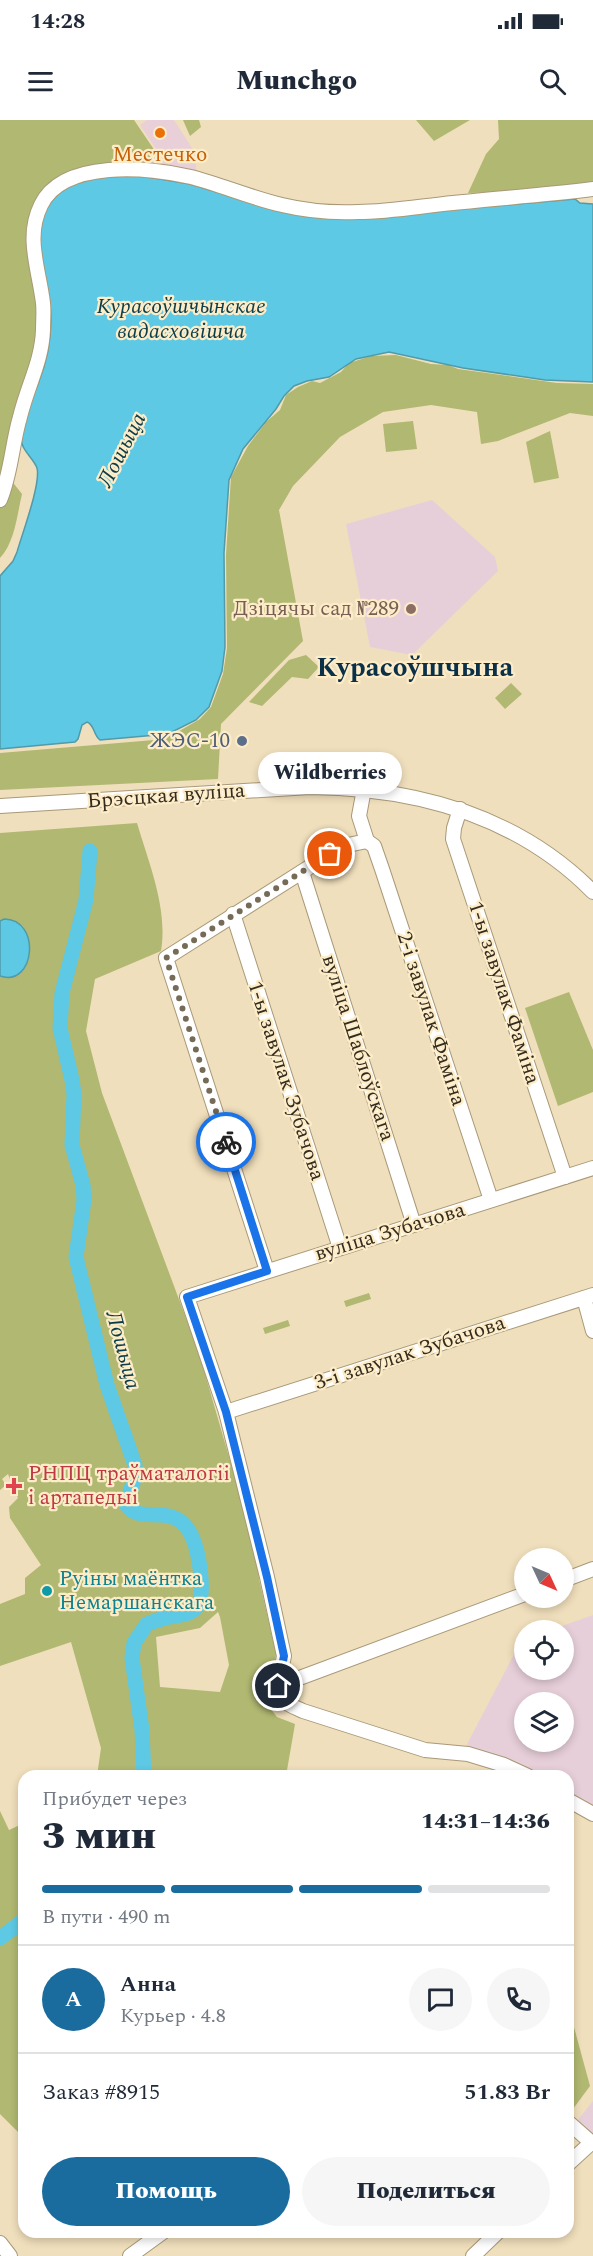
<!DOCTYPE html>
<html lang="ru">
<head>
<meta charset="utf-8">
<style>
  :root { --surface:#fff; --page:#f6f6f7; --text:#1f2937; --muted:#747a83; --line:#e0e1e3; --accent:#1b6c9e }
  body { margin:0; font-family:Spectral,serif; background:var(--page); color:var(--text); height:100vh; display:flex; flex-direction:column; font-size:22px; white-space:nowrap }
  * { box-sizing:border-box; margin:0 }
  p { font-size:20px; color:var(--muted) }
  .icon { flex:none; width:33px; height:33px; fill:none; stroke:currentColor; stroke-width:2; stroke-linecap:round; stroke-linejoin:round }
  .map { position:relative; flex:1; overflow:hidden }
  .sheet { position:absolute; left:18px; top:1650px; width:556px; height:468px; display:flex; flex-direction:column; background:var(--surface); border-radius:18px; box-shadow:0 3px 9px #0003 }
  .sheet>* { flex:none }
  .needle { width:39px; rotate:134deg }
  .buttons { position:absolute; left:514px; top:1428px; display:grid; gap:12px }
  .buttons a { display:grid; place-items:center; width:60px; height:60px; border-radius:50%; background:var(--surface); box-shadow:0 3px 9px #0003; font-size:30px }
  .pin { position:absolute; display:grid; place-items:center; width:51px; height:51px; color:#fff; margin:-26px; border:3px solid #fff; border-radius:50%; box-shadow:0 2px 6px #0007 }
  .courier { position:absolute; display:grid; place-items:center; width:60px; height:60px; margin:-30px; border:4px solid #1a73e8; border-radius:50%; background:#fff; color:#222; box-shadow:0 2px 8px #0007 }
  .bubble { position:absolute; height:42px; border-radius:21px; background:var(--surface); box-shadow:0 3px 9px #0003; font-size:20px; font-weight:800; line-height:42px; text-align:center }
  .headline em { font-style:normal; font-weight:800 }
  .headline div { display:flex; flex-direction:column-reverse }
  .headline { display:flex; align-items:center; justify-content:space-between; height:102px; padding:0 24px }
  h1 { font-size:39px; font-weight:800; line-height:45px }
  .bar { display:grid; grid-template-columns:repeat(4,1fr); gap:9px 6px; align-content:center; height:72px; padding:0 24px }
  .bar i { height:8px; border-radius:4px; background:var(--line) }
  .bar .active { background:var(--accent) }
  .bar p { grid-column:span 4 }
  .line { display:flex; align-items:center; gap:15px; padding:0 24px; border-top:2px solid var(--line) }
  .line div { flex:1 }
  .round { display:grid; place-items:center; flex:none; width:63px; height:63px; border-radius:32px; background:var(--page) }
  .button { display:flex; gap:12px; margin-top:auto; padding:12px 24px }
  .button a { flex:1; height:69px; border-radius:36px; background:var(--accent); color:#fff; font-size:24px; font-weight:800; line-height:69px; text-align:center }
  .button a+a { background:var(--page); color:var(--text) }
  .status { display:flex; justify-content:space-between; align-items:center; height:42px; padding:0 30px; background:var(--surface); direction:ltr }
  .status svg { height:16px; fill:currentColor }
  header { display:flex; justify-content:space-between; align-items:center; height:78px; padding:0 24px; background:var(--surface); font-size:27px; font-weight:800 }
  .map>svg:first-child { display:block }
  .commercial { fill:#e8cfd8 }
  .education { fill:#e7cfd9; fill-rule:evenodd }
  .green { fill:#b0b871; fill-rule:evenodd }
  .water { fill:#5dc9e4; stroke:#509aa9; stroke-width:1.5 }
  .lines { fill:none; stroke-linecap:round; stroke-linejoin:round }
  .river { stroke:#5dc9e4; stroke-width:15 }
  .minor-casing { stroke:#a99978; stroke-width:16 }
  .minor { stroke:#fff; stroke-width:14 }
  .done { stroke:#756b56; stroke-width:6; stroke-dasharray:0 10.8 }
  .route { stroke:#1a73e8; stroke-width:8 }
  .food-dot { fill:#e8710a; stroke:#fdecc8; stroke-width:2 }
  .education-dot { fill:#8d6e63; stroke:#fdecc8; stroke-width:2 }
  .service-dot { fill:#5c6f8a; stroke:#fdecc8; stroke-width:2 }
  .health-dot { fill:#e0444e; stroke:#fdecc8; stroke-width:2 }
  .culture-dot { fill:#0f9aa8; stroke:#fdecc8; stroke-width:2 }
  .labels { text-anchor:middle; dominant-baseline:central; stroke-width:4.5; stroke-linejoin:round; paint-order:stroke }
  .food-label { font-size:21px; fill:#c56008; stroke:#fdecc8 }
  .education-label { font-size:21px; fill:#785e54; stroke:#fdecc8; text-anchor:end }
  .service-label { font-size:21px; fill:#4e5e75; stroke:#fdecc8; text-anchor:end }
  .street-label { font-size:21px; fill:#332c1f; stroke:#fdecc8 }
  .health-label { font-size:21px; fill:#be3a42; stroke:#fdecc8; text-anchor:start }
  .culture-label { font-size:21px; fill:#0d838f; stroke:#fdecc8; text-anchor:start }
  .water-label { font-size:22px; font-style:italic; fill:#0a3d49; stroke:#fdecc8 }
  .district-label { font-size:27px; font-weight:bold; fill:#0b3149; stroke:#fdecc8 }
</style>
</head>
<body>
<div class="status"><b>14:28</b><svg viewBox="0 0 49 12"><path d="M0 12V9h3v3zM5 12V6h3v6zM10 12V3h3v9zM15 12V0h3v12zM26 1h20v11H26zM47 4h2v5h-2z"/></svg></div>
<header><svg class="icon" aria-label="menu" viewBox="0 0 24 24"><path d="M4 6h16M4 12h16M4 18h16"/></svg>Munchgo<svg class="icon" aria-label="search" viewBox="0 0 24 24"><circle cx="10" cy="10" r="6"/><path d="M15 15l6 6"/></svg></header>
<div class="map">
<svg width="593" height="2136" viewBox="0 0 593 2136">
  <rect width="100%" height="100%" fill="#f0dfbc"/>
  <path class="commercial" d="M147,0H174L197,36L196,46L197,56L149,43L158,32L140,5Z"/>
  <g class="education">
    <path d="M432,380L495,437L498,451L412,535L370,527L346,404Z"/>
    <path d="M593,1495V1689L569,1675L568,1656H538L466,1626L521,1521L525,1520V1550H564V1510H551ZM525,1582H564V1622H525Z"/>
    <path d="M593,1981V2013L577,2001Z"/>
  </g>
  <g class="green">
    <path d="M0,0H134L155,31L146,42L82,49L44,70L32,89L26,109L38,184V212L33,242L3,350L22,374C17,395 15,422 0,438Z"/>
    <path d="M183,0H199L201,7L190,16Z"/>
    <path d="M416,0H470L434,21Z"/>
    <path d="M498,0H593V76L509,72L468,73L486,34L499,19Z"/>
    <path d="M396,235L431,244L448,245L458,249L557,263L593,264V296L570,293L498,321L481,324L477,292L431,285L383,292L340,317L293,366L279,390L303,521L221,604L218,659L0,670V633L154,620L176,613L200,599L211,587L223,554L227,528L226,435L231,357L248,326L266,302L280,290L286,275L298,267L312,261L320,263L341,252L349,243L371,236Z"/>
    <path d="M413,301L417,329L386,332L383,304Z"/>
    <path d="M550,311L559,358L534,363L526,322Z"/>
    <path d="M306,535L319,547L308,559L292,557L262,586L249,582L289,540Z"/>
    <path d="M511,563L522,574L505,589L495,578Z"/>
    <path d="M137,703C149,744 168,788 161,831L95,859L86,911L102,973L199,1233L257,1434L259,1459L276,1534L267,1584L277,1597L295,1604L286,1656H97L101,1628L71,1522L0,1546V1484L25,1474V1458L41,1445L10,1398L9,1387L18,1378L8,1354L2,1359L6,1365L0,1370V713ZM218,1492L220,1497L229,1545L220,1572L160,1567L156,1517L200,1508Z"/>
    <path d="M569,872L593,930V972L558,986L525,888Z"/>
    <path d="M369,1173L371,1179L346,1187L344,1181Z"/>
    <path d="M288,1200L290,1206L265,1214L263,1208Z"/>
    <path d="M0,1691L9,1710L24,1703V2018L0,1994Z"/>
    <path d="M569,1894L571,1896L590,1966L570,1993L568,1992Z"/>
  </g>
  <g class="water">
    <path d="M142,56L190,64L259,85L432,91L575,79L580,83L593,84V262L545,260L463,248L389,232L356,239L329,257L307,261L294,266L284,276L276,289L243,329L229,360L224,433L225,527L222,551L209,587L196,600L168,614L100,620C93,615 95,605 87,602L82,605L78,619L75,622L0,629V456L13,441L17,432C22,414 41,364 37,348C33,337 20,330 21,316C23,299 31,281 38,264C48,239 53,212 50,184C46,153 28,111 50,83C72,54 109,56 142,56Z"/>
    <path d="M4,799C42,799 35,868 0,856V801Z"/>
  </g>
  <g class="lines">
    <g class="river">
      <path d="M90,731L86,780L62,873L60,908L72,960L74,974L72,1025L83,1065L84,1080L76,1137L107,1265L135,1345L136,1354L126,1384C143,1412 189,1365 200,1448C208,1508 184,1487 147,1504L134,1523L132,1538L142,1610L144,1656"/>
      <path d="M0,1818L24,1800"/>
    </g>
    <g class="minor-casing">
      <g id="minor">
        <path d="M0,380C11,354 12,324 20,297C27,267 42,241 43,210C43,201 44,191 43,183C39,149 25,117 41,85C63,39 150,47 191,57C222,65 251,78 282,85C307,91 333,93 358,92C390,92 422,86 453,83C500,78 546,75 593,69"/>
        <path d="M0,686L310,667C416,668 517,695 593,772"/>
        <path d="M460,689L454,708L453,719L565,1057"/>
        <path d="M367,721L374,726L382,749L491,1080"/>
        <path d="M302,752L414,1105"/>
        <path d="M233,794L340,1128"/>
        <path d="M267,1151L166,838L330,734L348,725L367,721L359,696L364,669"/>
        <path d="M584,1178L593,1211"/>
        <path d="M226,1292L593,1175"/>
        <path d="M564,1460L593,1449"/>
        <path d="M525,1474L278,1566L284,1536L267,1457L226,1292L187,1177L593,1048"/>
        <path d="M278,1566C282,1584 288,1584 303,1591L425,1630L468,1634L504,1645L528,1656"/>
        <path d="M568,1680L593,1694"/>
        <path d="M568,2002L593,2024"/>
        <path d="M568,2044L591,2023"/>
        <path d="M0,2123L10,2136"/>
        <path d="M130,2136L163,2112"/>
        <path d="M473,2136L498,2112"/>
      </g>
    </g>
    <use href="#minor" class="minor"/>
  </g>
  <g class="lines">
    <path class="done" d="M226,1022L166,838L330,734"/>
    <path class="route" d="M226,1022L267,1151L187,1177L226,1292L267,1457L284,1536L278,1566"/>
  </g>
  <circle class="food-dot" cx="160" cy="13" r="6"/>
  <circle class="education-dot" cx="411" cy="489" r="6"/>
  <circle class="service-dot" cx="242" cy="621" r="6"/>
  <path class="health-dot" d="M11 1357h6v6h6v6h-6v6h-6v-6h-6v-6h6z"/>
  <circle class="culture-dot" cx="47" cy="1471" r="6"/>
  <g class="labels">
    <g class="food-label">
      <text x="160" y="35">Местечко</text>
    </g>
    <g class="education-label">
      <text x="399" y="489">Дзіцячы сад №289</text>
    </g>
    <g class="service-label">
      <text x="230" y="621">ЖЭС-10</text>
    </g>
    <g class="street-label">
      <text transform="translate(166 676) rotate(-4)">Брэсцкая вуліца</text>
      <text transform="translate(504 873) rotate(72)">1-ы завулак Фаміна</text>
      <text transform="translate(431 899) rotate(72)">2-і завулак Фаміна</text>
      <text transform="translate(358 928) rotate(72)">вуліца Шаблоўскага</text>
      <text transform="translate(286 961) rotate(72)">1-ы завулак Зубачова</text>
      <text transform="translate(390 1112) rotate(-17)">вуліца Зубачова</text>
      <text transform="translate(410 1233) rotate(-18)">3-і завулак Зубачова</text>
    </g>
    <g class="health-label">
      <text x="28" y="1354">РНПЦ траўматалогіі<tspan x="28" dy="24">і артапедыі</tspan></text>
    </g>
    <g class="culture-label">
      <text x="59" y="1459">Руіны маёнтка<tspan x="59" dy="24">Немаршанскага</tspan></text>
    </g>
    <g class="water-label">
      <text x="181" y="186">Курасоўшчынскае<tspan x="181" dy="25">вадасховішча</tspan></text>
      <text transform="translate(122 330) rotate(-63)">Лошыца</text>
      <text transform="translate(123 1230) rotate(75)">Лошыца</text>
    </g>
    <g class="district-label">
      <text x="415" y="548">Курасоўшчына</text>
    </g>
  </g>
</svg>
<div class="buttons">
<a><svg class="needle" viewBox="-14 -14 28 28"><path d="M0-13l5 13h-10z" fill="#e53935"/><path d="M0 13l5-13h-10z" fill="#747a83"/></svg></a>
<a><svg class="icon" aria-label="locate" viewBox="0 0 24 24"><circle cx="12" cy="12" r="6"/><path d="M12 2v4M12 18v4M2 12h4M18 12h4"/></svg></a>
<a><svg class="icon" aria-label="layers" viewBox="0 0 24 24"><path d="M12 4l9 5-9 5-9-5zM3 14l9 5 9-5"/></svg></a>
</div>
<div class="pin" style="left:330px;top:734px;background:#ea580c"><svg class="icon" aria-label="bag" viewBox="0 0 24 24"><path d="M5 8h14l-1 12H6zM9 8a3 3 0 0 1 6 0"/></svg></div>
<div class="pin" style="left:278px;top:1566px;background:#1f2937"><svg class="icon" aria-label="home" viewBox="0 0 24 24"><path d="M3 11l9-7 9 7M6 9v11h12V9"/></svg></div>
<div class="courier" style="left:226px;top:1022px"><svg class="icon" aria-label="bike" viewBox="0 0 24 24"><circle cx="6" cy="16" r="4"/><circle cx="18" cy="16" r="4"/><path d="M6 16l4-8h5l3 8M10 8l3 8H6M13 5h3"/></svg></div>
<div class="bubble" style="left:258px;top:632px;width:144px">Wildberries</div>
<section class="sheet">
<div class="headline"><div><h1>3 мин</h1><p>Прибудет через</p></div><em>14:31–14:36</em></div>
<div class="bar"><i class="active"></i><i class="active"></i><i class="active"></i><i></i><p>В пути · 490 m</p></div>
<div class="line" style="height:108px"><b class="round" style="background:var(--accent);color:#fff">А</b><div><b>Анна</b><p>Курьер · 4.8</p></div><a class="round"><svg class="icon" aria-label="chat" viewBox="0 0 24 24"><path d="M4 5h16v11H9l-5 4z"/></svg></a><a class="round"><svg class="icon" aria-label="phone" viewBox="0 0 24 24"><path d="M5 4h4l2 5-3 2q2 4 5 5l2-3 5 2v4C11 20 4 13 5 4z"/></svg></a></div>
<div class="line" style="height:78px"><div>Заказ #8915</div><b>51.83 Br</b></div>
<div class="button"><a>Помощь</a><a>Поделиться</a></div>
</section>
</div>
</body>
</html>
